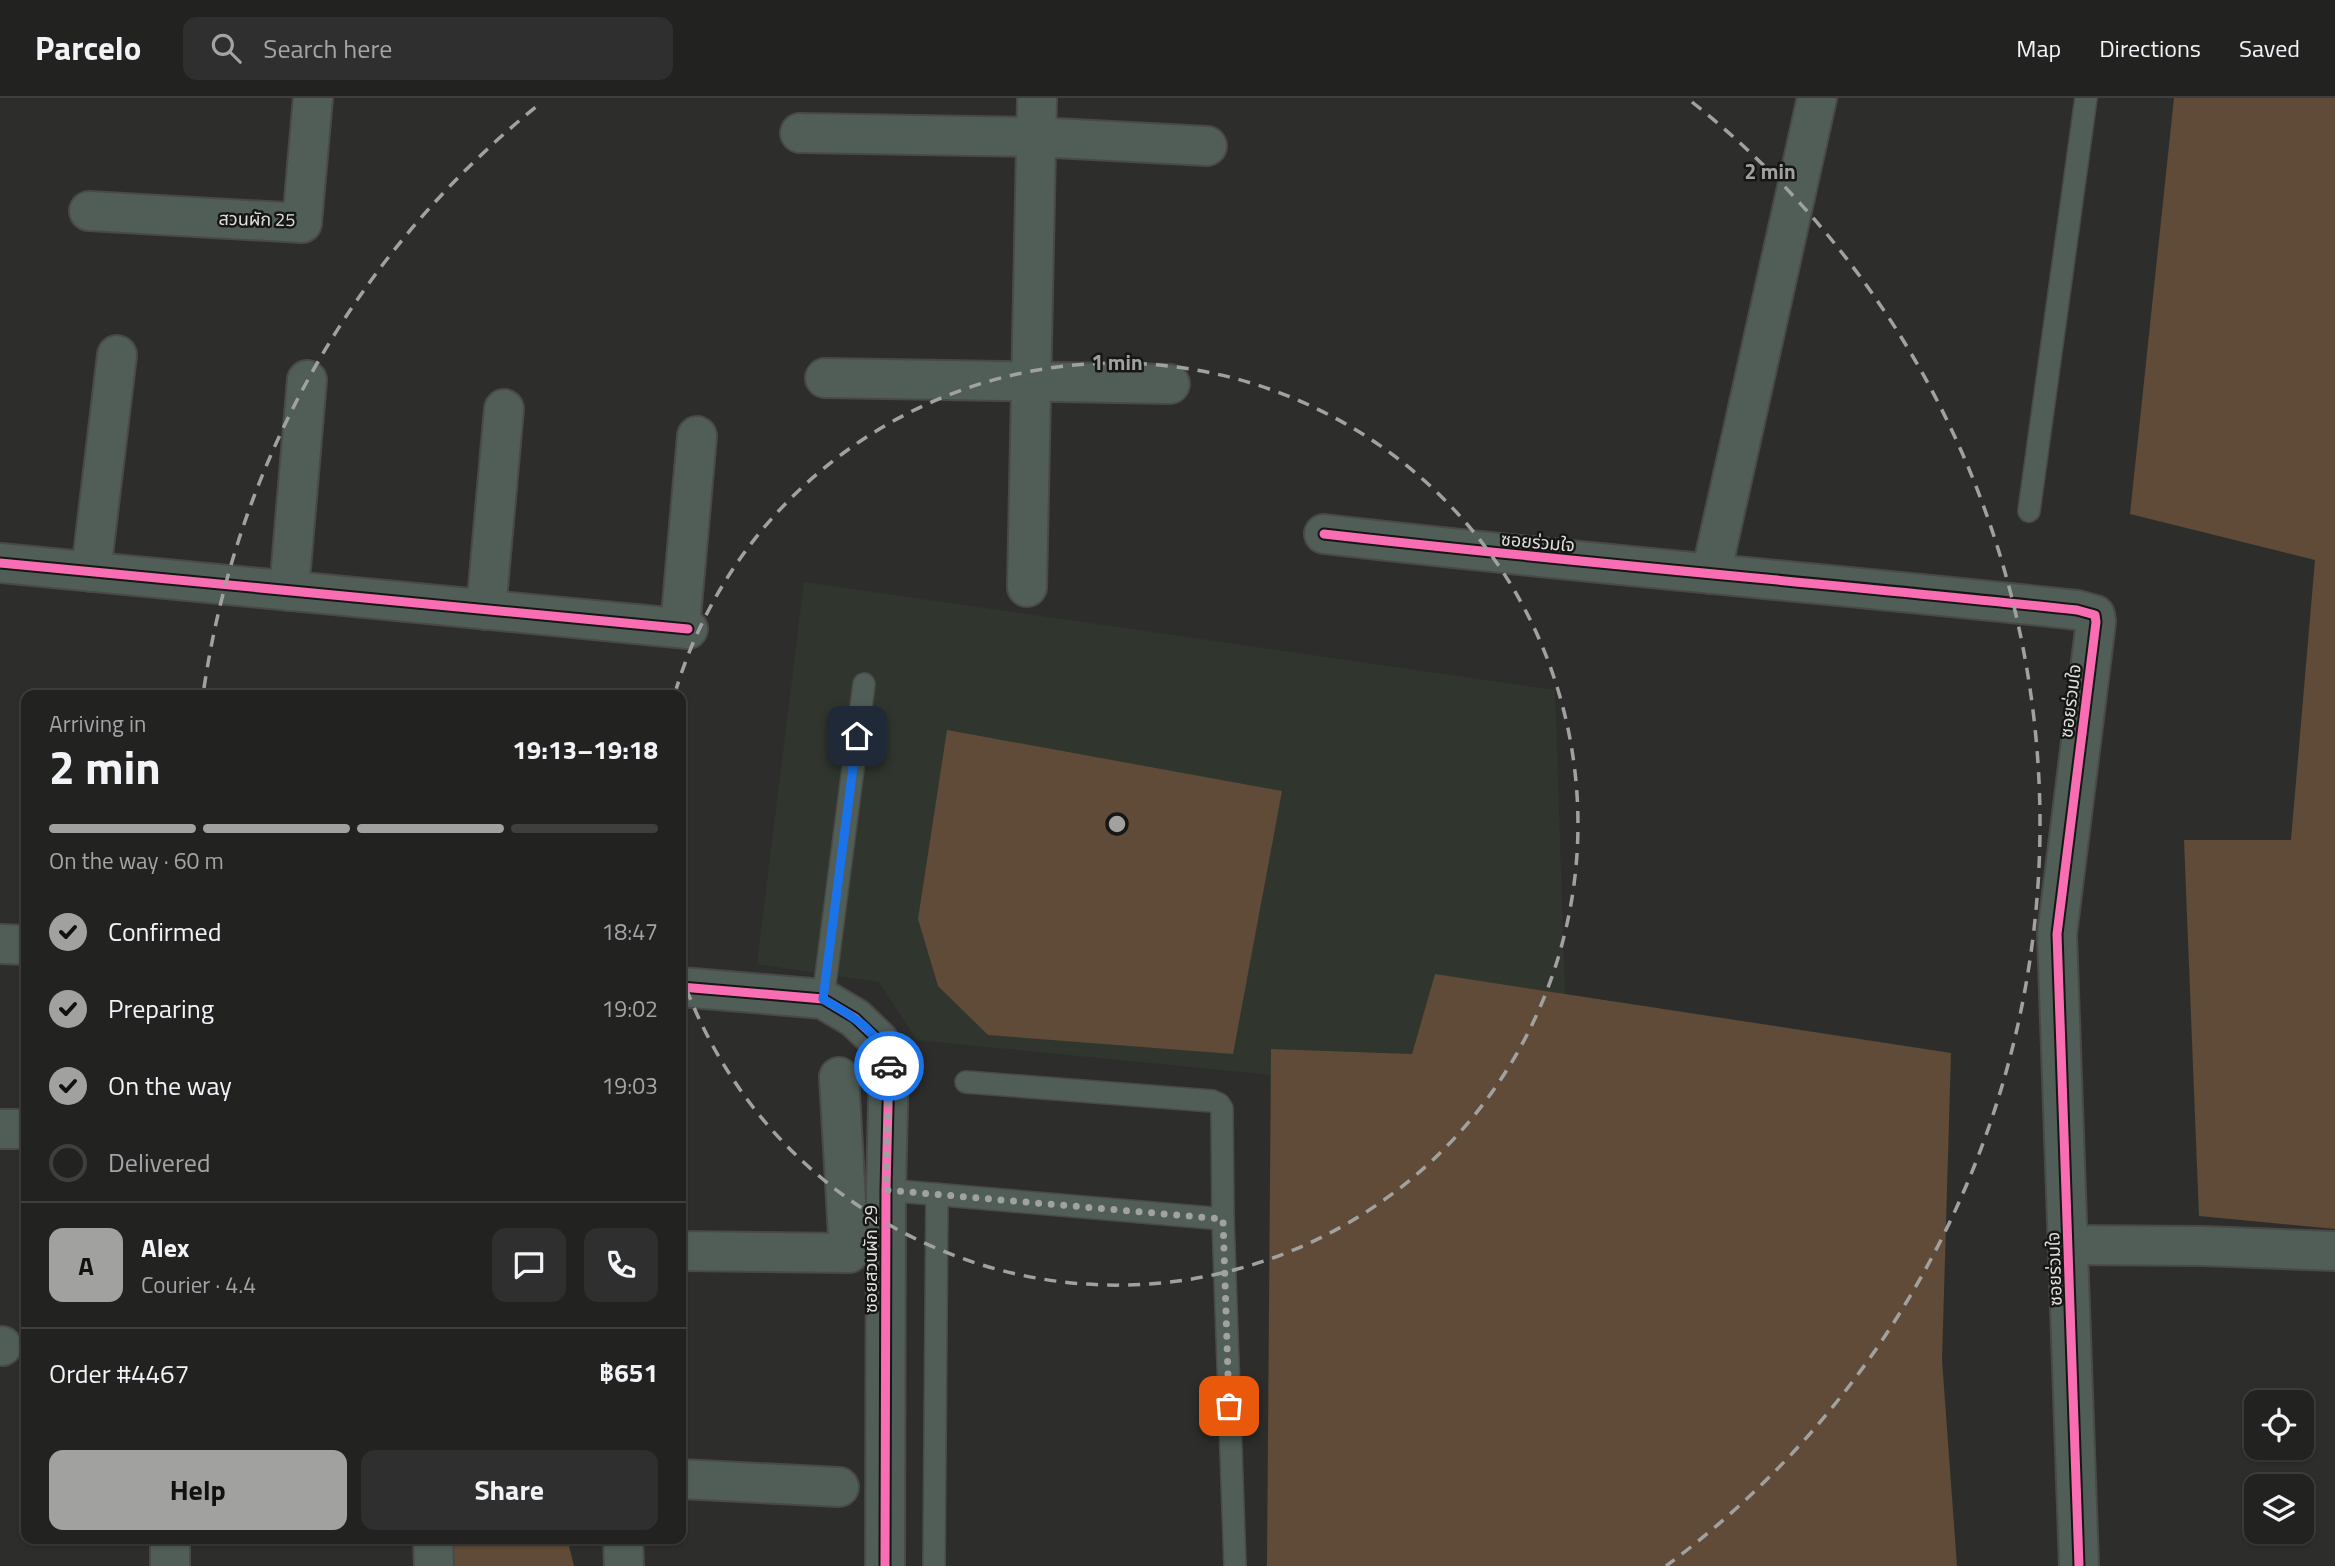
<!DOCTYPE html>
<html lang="en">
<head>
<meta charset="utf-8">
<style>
  :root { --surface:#222221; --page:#2e2f2e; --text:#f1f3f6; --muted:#a2a4a5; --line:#3f3f3f; --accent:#a1a29f }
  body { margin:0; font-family:"Titillium Web","Noto Sans Thai",sans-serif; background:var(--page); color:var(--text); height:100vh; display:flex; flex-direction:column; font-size:26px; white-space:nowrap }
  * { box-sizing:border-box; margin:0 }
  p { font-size:23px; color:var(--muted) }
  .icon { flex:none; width:38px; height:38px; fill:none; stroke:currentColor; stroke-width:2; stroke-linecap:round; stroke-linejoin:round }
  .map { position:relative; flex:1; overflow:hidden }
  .details { position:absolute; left:21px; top:592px; width:665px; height:854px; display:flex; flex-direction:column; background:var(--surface); border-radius:14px; box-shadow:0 2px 5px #0004,0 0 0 2px var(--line) }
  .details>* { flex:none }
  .controls { position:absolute; left:2244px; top:1292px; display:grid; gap:14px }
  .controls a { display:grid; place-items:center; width:70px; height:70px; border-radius:14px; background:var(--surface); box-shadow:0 2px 5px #0004,0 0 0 2px var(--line); font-size:35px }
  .pin { position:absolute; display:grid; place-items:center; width:60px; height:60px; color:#fff; margin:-30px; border-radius:14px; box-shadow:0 4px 10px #0006 }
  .courier { position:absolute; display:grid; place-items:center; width:70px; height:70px; margin:-35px; border:5px solid #1a73e8; border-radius:50%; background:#fff; color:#222; box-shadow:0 2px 9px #0007 }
  .headline em { font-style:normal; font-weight:700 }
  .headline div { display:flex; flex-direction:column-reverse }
  .headline { display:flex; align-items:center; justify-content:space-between; height:119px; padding:0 28px }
  h1 { font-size:46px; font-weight:700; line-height:52px }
  .bar { display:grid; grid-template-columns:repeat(4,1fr); gap:10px 7px; align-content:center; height:84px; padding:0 28px }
  .bar i { height:9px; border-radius:5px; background:var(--line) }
  .bar .on { background:var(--accent) }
  .bar p { grid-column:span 4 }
  .line { display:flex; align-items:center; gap:18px; padding:0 28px; border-top:2px solid var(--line) }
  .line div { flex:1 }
  .round { display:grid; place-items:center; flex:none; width:74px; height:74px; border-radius:14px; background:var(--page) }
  ol { padding:0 28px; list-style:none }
  li { display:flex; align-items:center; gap:21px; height:77px }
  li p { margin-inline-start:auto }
  li .icon { padding:7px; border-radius:50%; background:var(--accent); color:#111; stroke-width:4 }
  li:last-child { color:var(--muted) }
  li i { width:38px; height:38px; border:4px solid var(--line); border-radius:50% }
  .button { display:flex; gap:14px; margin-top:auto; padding:14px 28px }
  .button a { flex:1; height:80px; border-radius:14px; background:var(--accent); color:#111; font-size:28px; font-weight:700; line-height:80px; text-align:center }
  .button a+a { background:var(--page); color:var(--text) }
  header { display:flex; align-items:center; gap:42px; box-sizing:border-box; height:98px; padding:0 35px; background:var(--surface); border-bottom:2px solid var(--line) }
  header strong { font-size:33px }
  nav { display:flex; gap:38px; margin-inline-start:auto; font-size:24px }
  .search { width:490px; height:63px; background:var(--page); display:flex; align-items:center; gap:18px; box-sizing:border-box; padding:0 24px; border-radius:14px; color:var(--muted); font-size:26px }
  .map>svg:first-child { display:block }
  .built { fill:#30362d }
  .grass { fill:#5f4b37 }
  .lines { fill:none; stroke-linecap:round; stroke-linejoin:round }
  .service-casing { stroke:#494a48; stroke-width:24 }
  .minor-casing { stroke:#494a48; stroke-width:42 }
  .service { stroke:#505e57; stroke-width:21 }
  .minor { stroke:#505e57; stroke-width:38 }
  .cycleway-casing { stroke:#161715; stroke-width:13 }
  .cycleway { stroke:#f96db3; stroke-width:9 }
  .done { stroke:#a1a29f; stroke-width:7; stroke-dasharray:0 12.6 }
  .route { stroke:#1a73e8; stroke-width:9 }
  .ring { fill:none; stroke:#a1a29f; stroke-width:3.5; stroke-dasharray:12 9 }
  .labels { text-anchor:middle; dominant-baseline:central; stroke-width:5; stroke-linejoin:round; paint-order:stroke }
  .street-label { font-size:18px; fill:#dfe0dd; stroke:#161715 }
  .centre { fill:#a1a29f; stroke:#161715; stroke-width:3.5 }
  .ring-label { font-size:21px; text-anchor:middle; font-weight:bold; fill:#a1a29f; stroke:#161715; stroke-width:5; stroke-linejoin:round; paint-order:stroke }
</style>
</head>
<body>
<header>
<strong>Parcelo</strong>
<div class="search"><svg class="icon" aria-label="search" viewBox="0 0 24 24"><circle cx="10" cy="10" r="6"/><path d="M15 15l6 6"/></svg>Search here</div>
<nav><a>Map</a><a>Directions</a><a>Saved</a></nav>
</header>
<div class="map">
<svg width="2335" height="1468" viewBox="0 0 2335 1468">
  <rect width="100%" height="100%" fill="#2d2e2c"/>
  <path class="built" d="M804,484L1555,592L1565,896L1435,877L1412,956L1271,951V977L917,942L879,884L757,866Z"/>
  <g class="grass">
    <path d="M2174,0H2335V1131L2199,1118L2184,742H2291L2315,462L2130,416Z"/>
    <path d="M947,632L1282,693L1233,956L988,937L938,888L918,821Z"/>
    <path d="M1435,876L1951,955L1942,1262L1957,1468H1267L1271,951L1412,956Z"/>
    <path d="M444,1440H567L574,1468H446Z"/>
  </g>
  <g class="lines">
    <g class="service-casing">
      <g id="service">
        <path d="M2029,413L2086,0"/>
        <path d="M823,901L864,586"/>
        <path d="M886,1092L1223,1121L1222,1011L1219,1006L1212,1003L966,984"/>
        <path d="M1223,1121L1235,1468"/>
        <path d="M934,1468L937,1096"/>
      </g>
    </g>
    <g class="minor-casing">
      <g id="minor">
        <path d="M800,35L1036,39L1207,48"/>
        <path d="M89,113L302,125L313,0"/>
        <path d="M825,280L1170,286"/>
        <path d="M1324,436C1575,465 1826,485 2077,512L2095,517L2096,524L2057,836L2079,1468"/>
        <path d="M0,465L688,531"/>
        <path d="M91,474L117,257"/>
        <path d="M1711,476L1817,0"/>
        <path d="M1027,489L1037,0"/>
        <path d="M289,493L307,282"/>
        <path d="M486,512L504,311"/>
        <path d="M680,530L697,338"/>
        <path d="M0,846L26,847"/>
        <path d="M681,889L823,901L855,920L878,942L889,966L886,1092L885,1468"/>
        <path d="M0,1031H26"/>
        <path d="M2069,1147L2203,1148L2335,1153"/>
        <path d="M681,1153L849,1155L839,979"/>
        <path d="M0,1248H2"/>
        <path d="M681,1381L839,1389"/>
        <path d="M433,1440L434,1468"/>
        <path d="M623,1440L624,1468"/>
        <path d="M170,1468V1440"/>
      </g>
    </g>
    <use href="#service" class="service"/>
    <use href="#minor" class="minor"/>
    <g class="cycleway-casing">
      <g id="cycleway">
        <path d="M1324,436C1575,465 1826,485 2077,512L2095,517L2096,524L2057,836L2079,1468"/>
        <path d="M0,465L688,531"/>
        <path d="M681,889L823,901L855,920L878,942L889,966L886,1092L885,1468"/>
      </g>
    </g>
    <use href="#cycleway" class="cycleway"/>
  </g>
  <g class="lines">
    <path class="done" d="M889,968L886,1092L1223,1121L1229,1308"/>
    <path class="route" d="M857,638L823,901C854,919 879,932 889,968"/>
  </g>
  <g class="ring">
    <path d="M675 595A461 461 0 1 1 681 876"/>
    <path d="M204 590A923 923 0 0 1 542 4M1692 4A923 923 0 0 1 1666 1468"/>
  </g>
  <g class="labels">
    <g class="street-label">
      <text transform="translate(257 121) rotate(1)">สวนผัก 25</text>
      <text transform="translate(1538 444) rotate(5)">ซอยร่วมใจ</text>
      <text transform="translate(2070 603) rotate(-83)">ซอยร่วมใจ</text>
      <text transform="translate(870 1161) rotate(-90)">ซอยสวนผัก 29</text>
      <text transform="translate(2054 1171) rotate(-92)">ซอยร่วมใจ</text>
    </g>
  </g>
  <circle cx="1117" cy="726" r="10" class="centre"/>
  <g class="ring-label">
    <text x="1770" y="81">2 min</text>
    <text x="1117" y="272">1 min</text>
  </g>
</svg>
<div class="controls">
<a><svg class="icon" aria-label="locate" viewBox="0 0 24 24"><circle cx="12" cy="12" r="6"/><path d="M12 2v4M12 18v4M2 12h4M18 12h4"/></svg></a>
<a><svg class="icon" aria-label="layers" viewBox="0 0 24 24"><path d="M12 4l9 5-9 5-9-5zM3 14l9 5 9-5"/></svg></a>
</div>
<div class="pin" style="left:1229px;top:1308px;background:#ea580c"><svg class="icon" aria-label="bag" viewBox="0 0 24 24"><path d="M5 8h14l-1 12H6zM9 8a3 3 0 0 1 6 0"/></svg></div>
<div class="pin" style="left:857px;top:638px;background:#1f2937"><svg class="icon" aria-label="home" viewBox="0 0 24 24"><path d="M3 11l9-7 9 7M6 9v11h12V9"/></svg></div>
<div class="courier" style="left:889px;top:968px"><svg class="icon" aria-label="car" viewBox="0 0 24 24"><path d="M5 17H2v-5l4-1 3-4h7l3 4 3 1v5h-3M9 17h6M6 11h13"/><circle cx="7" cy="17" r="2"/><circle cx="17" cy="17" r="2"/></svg></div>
<section class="details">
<div class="headline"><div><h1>2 min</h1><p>Arriving in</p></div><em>19:13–19:18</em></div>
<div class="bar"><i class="on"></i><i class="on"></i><i class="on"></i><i></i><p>On the way · 60 m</p></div>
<ol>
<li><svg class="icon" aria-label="check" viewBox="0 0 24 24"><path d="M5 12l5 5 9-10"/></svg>Confirmed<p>18:47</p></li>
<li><svg class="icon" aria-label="check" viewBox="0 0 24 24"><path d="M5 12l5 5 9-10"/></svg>Preparing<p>19:02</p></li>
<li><svg class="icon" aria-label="check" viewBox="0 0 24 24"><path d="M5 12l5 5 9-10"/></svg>On the way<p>19:03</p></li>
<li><i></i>Delivered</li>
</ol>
<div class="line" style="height:126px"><b class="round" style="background:var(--accent);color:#111">A</b><div><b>Alex</b><p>Courier · 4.4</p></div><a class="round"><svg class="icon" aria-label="chat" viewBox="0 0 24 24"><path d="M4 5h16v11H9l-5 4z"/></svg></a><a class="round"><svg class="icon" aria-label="phone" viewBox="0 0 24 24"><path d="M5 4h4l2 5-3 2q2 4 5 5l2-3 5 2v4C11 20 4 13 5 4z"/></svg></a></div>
<div class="line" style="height:91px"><div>Order #4467</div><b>฿651</b></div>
<div class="button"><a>Help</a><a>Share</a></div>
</section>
</div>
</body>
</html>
